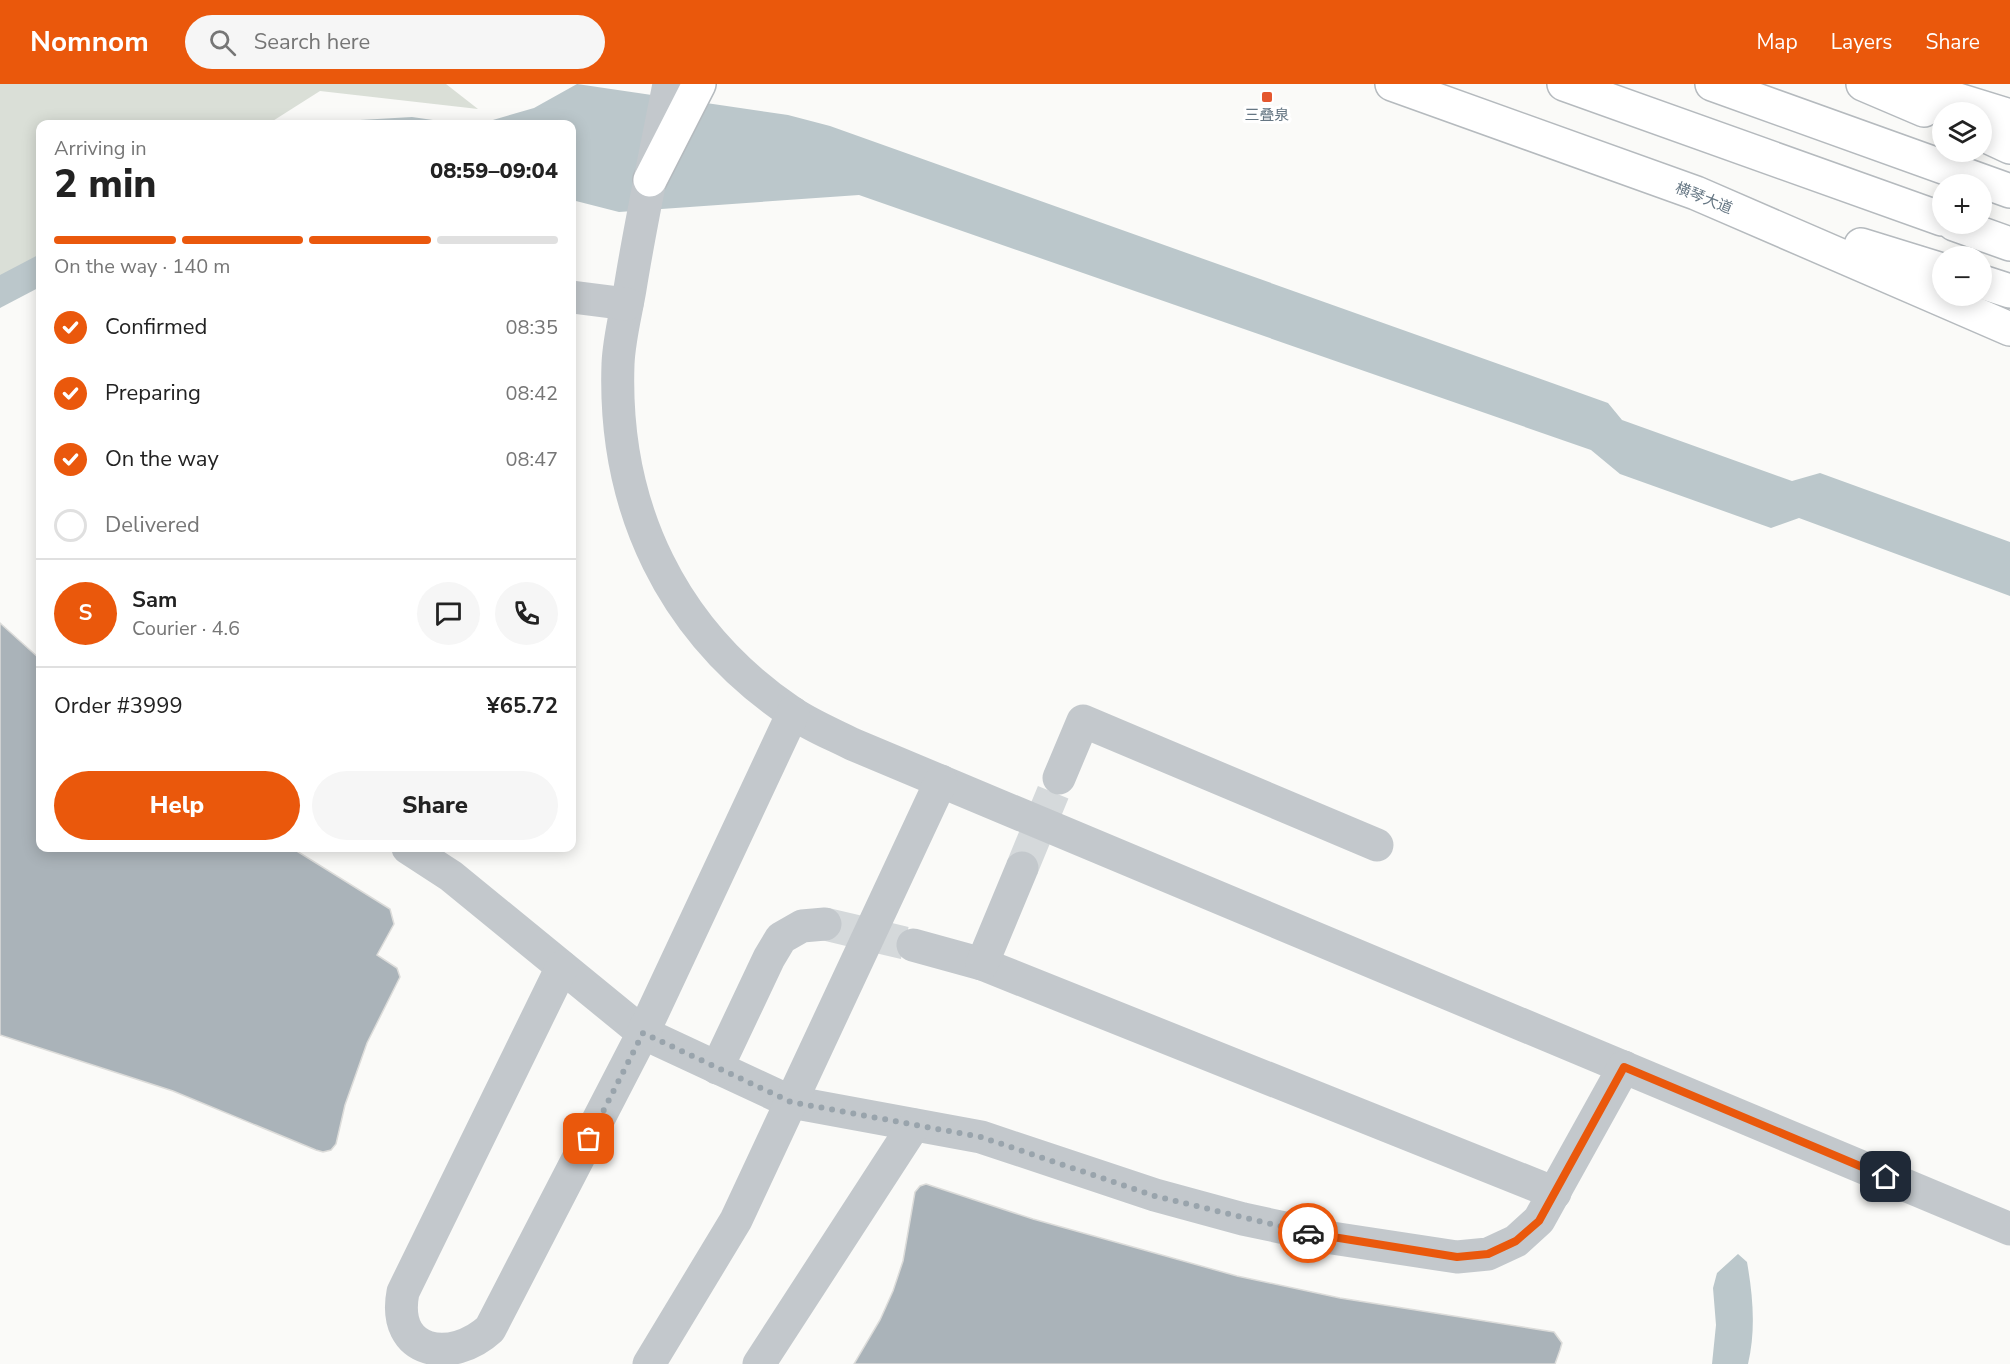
<!DOCTYPE html>
<html lang="en">
<head>
<meta charset="utf-8">
<style>
  :root { --surface:#fff; --page:#f6f6f6; --text:#222; --muted:#767676; --line:#e0e0e0; --accent:#ea580c }
  body { margin:0; font-family:"Nunito Sans","Noto Sans SC",sans-serif; background:var(--page); color:var(--text); height:100vh; display:flex; flex-direction:column; font-size:22px; white-space:nowrap }
  * { box-sizing:border-box; margin:0 }
  p { font-size:20px; color:var(--muted) }
  .icon { flex:none; width:33px; height:33px; fill:none; stroke:currentColor; stroke-width:2; stroke-linecap:round; stroke-linejoin:round }
  .map { position:relative; flex:1; overflow:hidden }
  .panel { position:absolute; left:36px; top:36px; width:540px; height:732px; display:flex; flex-direction:column; background:var(--surface); border-radius:12px; box-shadow:0 3px 15px #0003 }
  .panel>* { flex:none }
  .buttons { position:absolute; left:1932px; top:18px; display:grid; gap:12px }
  .buttons a { display:grid; place-items:center; width:60px; height:60px; border-radius:50%; background:var(--surface); box-shadow:0 3px 15px #0003; font-size:30px }
  .pin { position:absolute; display:grid; place-items:center; width:51px; height:51px; color:#fff; margin:-26px; border-radius:12px; box-shadow:0 3px 9px #0006 }
  .courier { position:absolute; display:grid; place-items:center; width:60px; height:60px; margin:-30px; border:4px solid #ea580c; border-radius:50%; background:#fff; color:#222; box-shadow:0 2px 8px #0007 }
  .head em { font-style:normal; font-weight:800 }
  .head div { display:flex; flex-direction:column-reverse }
  .head { display:flex; align-items:center; justify-content:space-between; height:102px; padding:0 18px }
  h1 { font-size:39px; font-weight:800; line-height:45px }
  .bar { display:grid; grid-template-columns:repeat(4,1fr); gap:9px 6px; align-content:center; height:72px; padding:0 18px }
  .bar i { height:8px; border-radius:4px; background:var(--line) }
  .bar .on { background:var(--accent) }
  .bar p { grid-column:span 4 }
  .line { display:flex; align-items:center; gap:15px; padding:0 18px; border-top:2px solid var(--line) }
  .line div { flex:1 }
  .round { display:grid; place-items:center; flex:none; width:63px; height:63px; border-radius:32px; background:var(--page) }
  ol { padding:0 18px; list-style:none }
  li { display:flex; align-items:center; gap:18px; height:66px }
  li p { margin-inline-start:auto }
  li .icon { padding:6px; border-radius:50%; background:var(--accent); color:#fff; stroke-width:4 }
  li:last-child { color:var(--muted) }
  li i { width:33px; height:33px; border:3px solid var(--line); border-radius:50% }
  .action { display:flex; gap:12px; margin-top:auto; padding:12px 18px }
  .action a { flex:1; height:69px; border-radius:36px; background:var(--accent); color:#fff; font-size:24px; font-weight:800; line-height:69px; text-align:center }
  .action a+a { background:var(--page); color:var(--text) }
  header { display:flex; align-items:center; gap:36px; box-sizing:border-box; height:84px; padding:0 30px; background:var(--accent); color:#fff }
  header strong { font-size:28px }
  nav { display:flex; gap:33px; margin-inline-start:auto; font-size:21px }
  .search { width:420px; height:54px; background:var(--page); display:flex; align-items:center; gap:15px; box-sizing:border-box; padding:0 21px; border-radius:33px; color:var(--muted); font-size:22px }
  .map>svg:first-child { display:block }
  .green { fill:#dadfd7 }
  .water { fill:#bbc7cb }
  .building { fill:#aab3b9; stroke:#dcdcda; stroke-width:1.5 }
  .lines { fill:none; stroke-linecap:round; stroke-linejoin:round }
  .minor-tunnel { stroke:#d5d9db; stroke-width:33; stroke-dasharray:33 16; stroke-linecap:butt }
  .major-casing { stroke:#b5babe; stroke-width:36 }
  .minor { stroke:#c3c8cc; stroke-width:33 }
  .major { stroke:#fff; stroke-width:33 }
  .done { stroke:#99a4ac; stroke-width:6; stroke-dasharray:0 10.8 }
  .route { stroke:#ea580c; stroke-width:8 }
  .poi-dot { fill:#e4572e; stroke:#fff; stroke-width:2 }
  .labels { text-anchor:middle; dominant-baseline:central; stroke-width:6; stroke-linejoin:round; paint-order:stroke }
  .poi-label { font-size:15px; fill:#657683; stroke:#fff }
  .street-label { font-size:15px; fill:#657683; stroke:#fff }
</style>
</head>
<body>
<header>
<strong>Nomnom</strong>
<div class="search"><svg class="icon" aria-label="search" viewBox="0 0 24 24"><circle cx="10" cy="10" r="6"/><path d="M15 15l6 6"/></svg>Search here</div>
<nav><a>Map</a><a>Layers</a><a>Share</a></nav>
</header>
<div class="map">
<svg width="2010" height="1280" viewBox="0 0 2010 1280">
  <rect width="100%" height="100%" fill="#fafaf8"/>
  <path class="green" d="M0,0H446L478,25L320,7L268,40H40V185L0,210Z"/>
  <g class="water">
    <path d="M577,0L788,31L830,42L1608,319L1622,336L1792,397L1820,389L2010,458V512L1799,434L1771,444L1620,390L1591,366L859,111L619,128L572,116V40H341L360,36L412,33L461,40L486,38L534,24Z"/>
    <path d="M40,170V203L0,224V191Z"/>
    <path d="M1738,1170L1747,1178C1753,1212 1756,1246 1748,1280H1712L1716,1241L1713,1204L1717,1189Z"/>
  </g>
  <g class="building">
    <path d="M0,539L40,575V764H292L390,825L394,840L377,871L397,884L400,893L367,959L345,1021L336,1060L331,1066L323,1068L316,1066L173,1007L0,951Z"/>
    <path d="M926,1100L1033,1135L1237,1192L1340,1214L1554,1248L1562,1259L1560,1266L1555,1280H854L880,1236L893,1207L903,1177L915,1108L920,1102Z"/>
  </g>
  <g class="lines">
    <g class="minor-tunnel">
      <path d="M1022,784L1059,694"/>
      <path d="M825,840L913,861"/>
    </g>
    <g class="major-casing">
      <g id="major">
        <path d="M1392,0L1696,109L2010,245"/>
        <path d="M1564,0L1942,135"/>
        <path d="M1712,0L2010,107"/>
        <path d="M1863,0L1924,26"/>
        <path d="M1906,0L2010,32"/>
        <path d="M1982,50L2010,63"/>
        <path d="M650,96L699,0"/>
        <path d="M1954,140L2010,160"/>
        <path d="M1861,161L1942,186"/>
        <path d="M1982,198L2010,207"/>
      </g>
    </g>
    <g class="minor">
      <path d="M669,0C656,68 641,136 630,205C626,229 619,255 618,280C613,424 672,547 791,628C810,641 832,650 852,660L2010,1145"/>
      <path d="M572,213L627,220"/>
      <path d="M1059,694L1083,637L1377,761"/>
      <path d="M408,764L451,792L643,949L791,1018L981,1053L1155,1111L1243,1135L1332,1154L1457,1173L1488,1170L1516,1157L1539,1136L1624,983"/>
      <path d="M913,861L982,880L1555,1109"/>
      <path d="M982,880L1022,784"/>
      <path d="M562,883L403,1208C391,1271 452,1280 490,1245L643,949L793,629"/>
      <path d="M717,984L769,874L781,854L802,842L825,840"/>
      <path d="M649,1280L736,1136L941,697"/>
      <path d="M759,1280L914,1041"/>
    </g>
    <use href="#major" class="major"/>
  </g>
  <g class="lines">
    <path class="done" d="M589,1055L643,949L791,1018L981,1053L1155,1112L1308,1149"/>
    <path class="route" d="M1308,1149L1457,1173L1488,1170L1516,1157L1539,1137L1624,983L1886,1093"/>
  </g>
  <rect class="poi-dot" x="1261" y="7" width="12" height="12" rx="3"/>
  <g class="labels">
    <g class="poi-label">
      <text x="1267" y="31">三叠泉</text>
    </g>
    <g class="street-label">
      <text transform="translate(1704 114) rotate(22)">横琴大道</text>
    </g>
  </g>
</svg>
<div class="buttons">
<a><svg class="icon" aria-label="layers" viewBox="0 0 24 24"><path d="M12 4l9 5-9 5-9-5zM3 14l9 5 9-5"/></svg></a>
<a>+</a>
<a>−</a>
</div>
<div class="pin" style="left:589px;top:1055px;background:#ea580c"><svg class="icon" aria-label="bag" viewBox="0 0 24 24"><path d="M5 8h14l-1 12H6zM9 8a3 3 0 0 1 6 0"/></svg></div>
<div class="pin" style="left:1886px;top:1093px;background:#1f2937"><svg class="icon" aria-label="home" viewBox="0 0 24 24"><path d="M3 11l9-7 9 7M6 9v11h12V9"/></svg></div>
<div class="courier" style="left:1308px;top:1149px"><svg class="icon" aria-label="car" viewBox="0 0 24 24"><path d="M5 17H2v-5l4-1 3-4h7l3 4 3 1v5h-3M9 17h6M6 11h13"/><circle cx="7" cy="17" r="2"/><circle cx="17" cy="17" r="2"/></svg></div>
<section class="panel">
<div class="head"><div><h1>2 min</h1><p>Arriving in</p></div><em>08:59–09:04</em></div>
<div class="bar"><i class="on"></i><i class="on"></i><i class="on"></i><i></i><p>On the way · 140 m</p></div>
<ol>
<li><svg class="icon" aria-label="check" viewBox="0 0 24 24"><path d="M5 12l5 5 9-10"/></svg>Confirmed<p>08:35</p></li>
<li><svg class="icon" aria-label="check" viewBox="0 0 24 24"><path d="M5 12l5 5 9-10"/></svg>Preparing<p>08:42</p></li>
<li><svg class="icon" aria-label="check" viewBox="0 0 24 24"><path d="M5 12l5 5 9-10"/></svg>On the way<p>08:47</p></li>
<li><i></i>Delivered</li>
</ol>
<div class="line" style="height:108px"><b class="round" style="background:var(--accent);color:#fff">S</b><div><b>Sam</b><p>Courier · 4.6</p></div><a class="round"><svg class="icon" aria-label="chat" viewBox="0 0 24 24"><path d="M4 5h16v11H9l-5 4z"/></svg></a><a class="round"><svg class="icon" aria-label="phone" viewBox="0 0 24 24"><path d="M5 4h4l2 5-3 2q2 4 5 5l2-3 5 2v4C11 20 4 13 5 4z"/></svg></a></div>
<div class="line" style="height:78px"><div>Order #3999</div><b>¥65.72</b></div>
<div class="action"><a>Help</a><a>Share</a></div>
</section>
</div>
</body>
</html>
